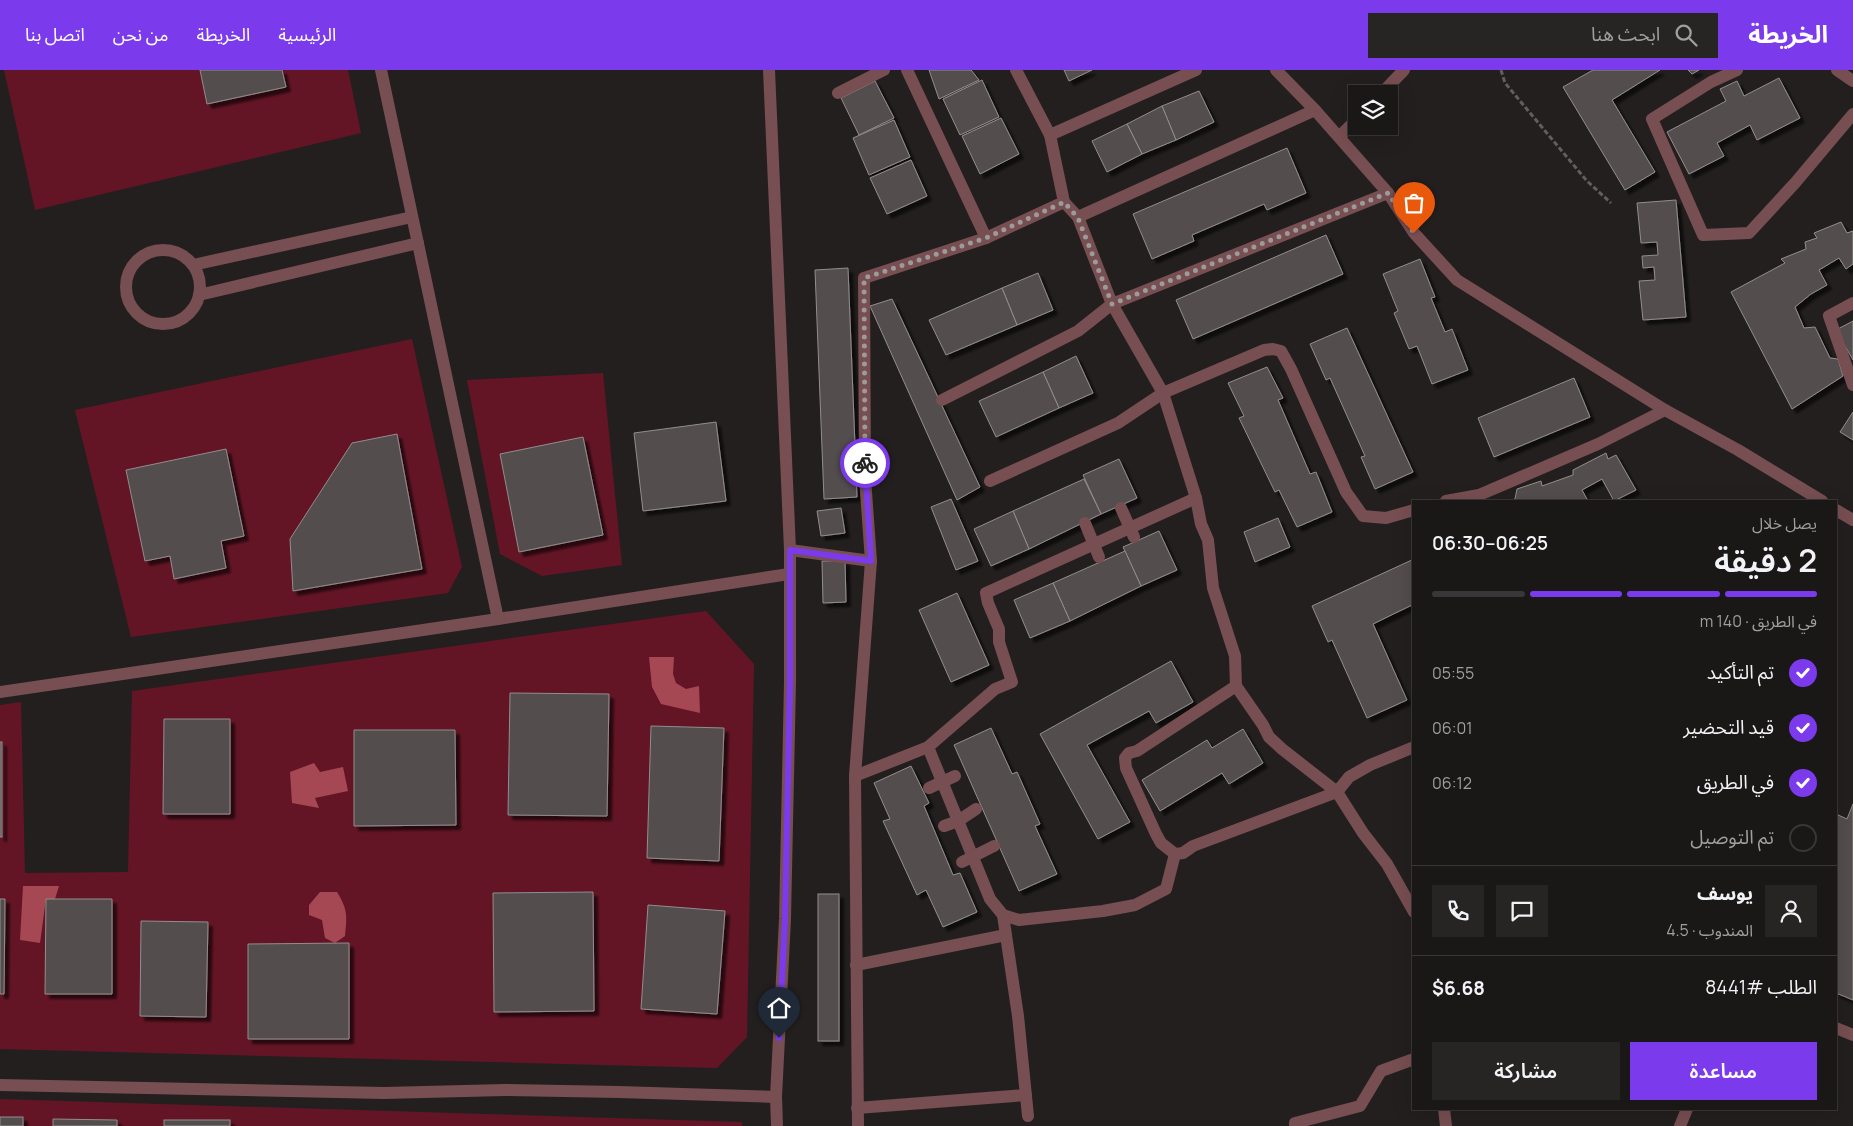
<!DOCTYPE html>
<html lang="ar">
<head>
<meta charset="utf-8">
<style>
  :root { --surface:#1a1717; --page:#272424; --text:#f1f3f6; --muted:#9f9fa1; --line:#383636; --accent:#7c3aed }
  body { margin:0; font-family:Manrope,"Noto Sans Arabic",sans-serif; background:var(--page); color:var(--text); direction:rtl; height:100vh; display:flex; flex-direction:column; font-size:19px; white-space:nowrap }
  * { box-sizing:border-box; margin:0 }
  p { font-size:16px; color:var(--muted) }
  .icon { flex:none; width:28px; height:28px; fill:none; stroke:currentColor; stroke-width:2; stroke-linecap:round; stroke-linejoin:round }
  .map { position:relative; flex:1; overflow:hidden; direction:ltr }
  .details { position:absolute; left:1412px; top:430px; width:425px; height:610px; display:flex; flex-direction:column; background:var(--surface); border-radius:0px; box-shadow:0 5px 20px #0002,0 0 0 1px var(--line); direction:rtl }
  .details>* { flex:none }
  .tools { position:absolute; left:1348px; top:15px; display:grid; gap:10px }
  .tools a { display:grid; place-items:center; width:50px; height:50px; border-radius:0px; background:var(--surface); box-shadow:0 5px 20px #0002,0 0 0 1px var(--line); font-size:25px }
  .pin { position:absolute; display:grid; place-items:center; width:42px; height:42px; color:#fff; margin:-51px -21px; border-radius:50% 50% 50% 0; rotate:-45deg; box-shadow:0 0 5px #0007 }
  .pin .icon { rotate:45deg }
  .courier { position:absolute; display:grid; place-items:center; width:50px; height:50px; margin:-25px; border:4px solid #7c3aed; border-radius:50%; background:#fff; color:#222; box-shadow:0 1px 6px #0007 }
  .summary em { font-style:normal; font-weight:600 }
  .summary div { display:flex; flex-direction:column-reverse }
  .summary { display:flex; align-items:center; justify-content:space-between; height:85px; padding:0 20px }
  h1 { font-size:32px; font-weight:600; line-height:38px }
  .bar { display:grid; grid-template-columns:repeat(4,1fr); gap:8px 5px; align-content:center; height:60px; padding:0 20px }
  .bar i { height:6px; border-radius:4px; background:var(--line) }
  .bar .current { background:var(--accent) }
  .bar p { grid-column:span 4 }
  .line { display:flex; align-items:center; gap:12px; padding:0 20px; border-top:1px solid var(--line) }
  .line div { flex:1 }
  .round { display:grid; place-items:center; flex:none; width:52px; height:52px; border-radius:0px; background:var(--page) }
  ol { padding:0 20px; list-style:none }
  li { display:flex; align-items:center; gap:15px; height:55px }
  li p { margin-inline-start:auto }
  li .icon { padding:5px; border-radius:50%; background:var(--accent); color:#fff; stroke-width:4 }
  li:last-child { color:var(--muted) }
  li i { width:28px; height:28px; border:2px solid var(--line); border-radius:50% }
  .cta { display:flex; gap:10px; margin-top:auto; padding:10px 20px }
  .cta a { flex:1; height:58px; border-radius:0px; background:var(--accent); color:#fff; font-size:20px; font-weight:600; line-height:58px; text-align:center }
  .cta a+a { background:var(--page); color:var(--text) }
  header { display:flex; align-items:center; gap:30px; box-sizing:border-box; height:70px; padding:0 25px; background:var(--accent); color:#fff }
  header strong { font-size:24px }
  nav { display:flex; gap:28px; margin-inline-start:auto; font-size:18px }
  .search { width:350px; height:45px; background:var(--page); display:flex; align-items:center; gap:12px; box-sizing:border-box; padding:0 18px; border-radius:0px; color:var(--muted); font-size:19px }
  .map>svg:first-child { display:block }
  .green { fill:#641525 }
  .water { fill:#a54853 }
  .building { fill:#534e4e; stroke:#938d8d; filter:url(#shadow) }
  .lines { fill:none; stroke-linecap:round; stroke-linejoin:round }
  .path { stroke:#615e5e; stroke-width:3; stroke-dasharray:5 2.5; stroke-linecap:butt }
  .lane { stroke:#774e51; stroke-width:12 }
  .street { stroke:#774e51; stroke-width:12 }
  .done { stroke:#9d9a9a; stroke-width:5; stroke-dasharray:0 9 }
  .route { stroke:#7c3aed; stroke-width:6 }
</style>
</head>
<body>
<header>
<strong>الخريطة</strong>
<div class="search"><svg class="icon" aria-label="search" viewBox="0 0 24 24"><circle cx="10" cy="10" r="6"/><path d="M15 15l6 6"/></svg>ابحث هنا</div>
<nav><a>الرئيسية</a><a>الخريطة</a><a>من نحن</a><a>اتصل بنا</a></nav>
</header>
<div class="map">
<svg width="1853" height="1056" viewBox="0 0 1853 1056">
  <defs>
    <filter id="shadow"><feDropShadow dx="4.5" dy="4.5" stdDeviation="1" flood-color="#0009"/></filter>
  </defs>
  <rect width="100%" height="100%" fill="#231f1f"/>
  <g class="green">
    <path d="M4,0H348L361,63L35,140Z"/>
    <path d="M412,269L462,497L448,523L131,567L75,340Z"/>
    <path d="M603,303L622,495L542,506L500,484L467,310Z"/>
    <path d="M706,541L754,594L747,967L717,998L0,979V635L21,632L25,803L128,802L132,621Z"/>
    <path d="M0,1029L742,1052V1056H0Z"/>
  </g>
  <g class="water">
    <path d="M649,587H674L673,604L676,613L686,619L699,616L700,643L661,634L652,617Z"/>
    <path d="M314,693L320,702L343,697L348,721L315,728L319,738L292,733L290,702Z"/>
    <path d="M23,816H59L55,829H46L40,873L20,870Z"/>
    <path d="M320,822H337C348,840 347,846 345,866L335,873L325,868L322,850L309,845V835Z"/>
  </g>
  <g class="building">
    <path d="M200,0H282L286,17L207,34Z"/>
    <path d="M929,0H971L979,10L939,29Z"/>
    <path d="M1064,0H1092L1069,11Z"/>
    <path d="M1593,0H1660L1612,30L1655,102L1625,120L1563,17Z"/>
    <path d="M1688,0H1699L1692,4Z"/>
    <path d="M1779,8L1800,48L1757,70L1750,55L1717,73L1724,86L1689,104L1667,62L1726,31L1720,19L1737,11L1744,26Z"/>
    <path d="M982,10L999,47L960,65L943,29Z"/>
    <path d="M875,11L894,48L859,65L841,28Z"/>
    <path d="M1199,21L1214,52L1176,70L1162,36Z"/>
    <path d="M1162,36L1176,70L1142,84L1127,54Z"/>
    <path d="M1001,48L1019,84L980,104L962,66Z"/>
    <path d="M894,50L910,87L869,105L853,68Z"/>
    <path d="M1127,54L1142,84L1107,102L1092,71Z"/>
    <path d="M1287,78L1306,123L1267,140L1264,134L1192,165L1194,171L1152,189L1133,144Z"/>
    <path d="M911,90L927,126L887,144L870,108Z"/>
    <path d="M1676,130L1686,247L1643,250L1639,211L1655,210L1654,197L1643,198L1642,186L1658,185L1657,172L1641,173L1637,133Z"/>
    <path d="M1841,152L1847,163L1853,161V194L1846,199L1839,188L1819,200L1827,215L1811,224L1795,237L1804,258L1815,257L1830,288L1838,289L1843,306L1792,339L1731,222L1785,193L1781,189L1806,179L1805,172L1817,168L1814,163Z"/>
    <path d="M1326,165L1343,204L1193,269L1176,230Z"/>
    <path d="M1420,189L1435,227L1431,228L1445,262L1452,259L1468,300L1432,314L1417,276L1409,279L1394,243L1398,241L1383,204Z"/>
    <path d="M848,198L857,427L824,429L815,200Z"/>
    <path d="M1038,203L1053,240L1017,255L1002,218Z"/>
    <path d="M1002,218L1017,255L946,285L929,250Z"/>
    <path d="M892,229L980,417L957,430L870,236Z"/>
    <path d="M1853,251V290L1836,260Z"/>
    <path d="M1347,258L1413,402L1375,419L1361,387L1365,386L1330,308L1326,310L1310,274Z"/>
    <path d="M1076,286L1093,323L1059,338L1043,302Z"/>
    <path d="M1267,297L1283,328L1278,330L1310,404L1316,402L1332,442L1297,457L1279,420L1275,422L1239,348L1244,346L1228,313Z"/>
    <path d="M1043,302L1059,338L996,367L979,331Z"/>
    <path d="M1574,308L1590,347L1494,387L1478,348Z"/>
    <path d="M1853,342V370L1840,362Z"/>
    <path d="M716,352L726,431L643,441L634,363Z"/>
    <path d="M397,364L422,499L293,521L290,469L352,373Z"/>
    <path d="M583,367L603,465L519,482L500,384Z"/>
    <path d="M226,379L244,466L221,471L226,498L174,509L170,486L145,491L126,400Z"/>
    <path d="M1606,383L1608,389L1616,385L1636,420L1614,431L1602,409L1582,420L1588,431H1510L1515,429L1517,419L1541,411L1542,416L1573,405V400Z"/>
    <path d="M1119,389L1137,428L1101,444L1083,405Z"/>
    <path d="M1084,409L1101,444L1029,479L1013,441Z"/>
    <path d="M951,429L978,491L956,500L931,437Z"/>
    <path d="M841,438L845,463L821,466L817,441Z"/>
    <path d="M1013,441L1029,479L991,496L974,459Z"/>
    <path d="M1278,448L1290,477L1255,492L1244,462Z"/>
    <path d="M1159,461L1177,500L1141,516L1123,477Z"/>
    <path d="M1125,481L1141,516L1070,551L1053,513Z"/>
    <path d="M1414,489V534L1373,554L1407,630L1367,648L1332,570L1328,572L1312,536Z"/>
    <path d="M822,491H845L846,532L823,533Z"/>
    <path d="M1053,513L1070,551L1030,568L1014,530Z"/>
    <path d="M957,523L989,595L951,612L919,540Z"/>
    <path d="M1171,591L1193,632L1156,653L1149,641L1087,675L1130,752L1098,769L1040,664Z"/>
    <path d="M510,623L609,624L607,746L508,745Z"/>
    <path d="M164,649H230V744H163Z"/>
    <path d="M651,656L724,658L719,791L647,788Z"/>
    <path d="M991,658L1012,704L1017,702L1040,754L1035,756L1057,804L1019,821L954,675Z"/>
    <path d="M1243,659L1263,693L1229,714L1222,703L1160,741L1142,710L1207,670L1212,678Z"/>
    <path d="M354,660H455L456,755L354,756Z"/>
    <rect x="0" y="672" width="2" height="95"/>
    <path d="M911,696L929,733L924,736L953,805L960,803L977,842L943,857L926,820L917,825L883,751L890,749L874,713Z"/>
    <path d="M1853,734V930L1836,923V744L1847,749Z"/>
    <path d="M593,822L594,941L494,942L493,823Z"/>
    <rect x="818" y="824" width="21" height="147"/>
    <path d="M0,829H5L4,924H0Z"/>
    <path d="M46,829H112V924H45Z"/>
    <path d="M648,835L725,841L717,944L641,939Z"/>
    <path d="M141,851L208,852L206,947L140,946Z"/>
    <path d="M349,873V969H248V874Z"/>
    <rect x="0" y="1047" width="23" height="9"/>
    <path d="M53,1049L117,1050V1056H53Z"/>
    <rect x="164" y="1050" width="66" height="6"/>
  </g>
  <g class="lines">
    <path class="path" d="M1501,0L1505,13L1587,111L1611,133"/>
    <g class="lane">
      <path d="M907,0L986,168"/>
      <path d="M1016,0L1050,65L1064,132L1078,147L1112,234L1163,323L1196,428L1201,454L1208,470L1213,518L1235,586L1236,616L1263,655L1269,667L1282,679L1337,722L1349,707L1370,695L1414,677"/>
      <path d="M1276,0L1315,40L1388,123L1414,163L1457,210L1665,340L1738,380L1822,431"/>
      <path d="M838,23L884,0"/>
      <path d="M1050,65L1196,0"/>
      <path d="M1078,147L1315,40"/>
      <path d="M942,330L1078,261L1112,234L1388,123"/>
      <path d="M990,411L1118,353L1163,323L1264,280L1273,279L1281,281L1291,299L1346,422L1363,446L1386,448L1414,440"/>
      <path d="M1446,431L1479,425L1598,374L1665,340"/>
      <path d="M1836,440L1853,450"/>
      <path d="M790,480L871,491L865,408L864,208L986,168L1064,132"/>
      <path d="M1236,616L1137,681L1129,683L1125,688L1126,698L1156,764L1161,773L1175,784L1183,783L1193,776L1337,722L1363,763L1387,794L1414,842"/>
      <path d="M928,677L990,829L1003,845L1019,850L1103,841L1135,835L1166,819L1175,784"/>
      <path d="M855,706L871,491"/>
      <path d="M1003,845L1018,946L1028,1046"/>
      <path d="M1836,958L1853,965"/>
      <path d="M1444,1039L1446,1056"/>
      <path d="M858,1056L855,706L928,677L995,619L1012,612L999,572V559L988,533L986,523L1196,428"/>
      <path d="M1295,1056V1053L1360,1036L1381,1001L1414,989"/>
      <path d="M1680,1056L1687,1039"/>
    </g>
    <g class="street">
      <path d="M381,0L498,549"/>
      <path d="M769,0L790,480V612L785,849L776,1027L777,1056"/>
      <path d="M1737,0L1711,12L1652,49L1703,165L1749,163L1795,113L1853,44"/>
      <path d="M1837,0L1853,11"/>
      <path d="M1381,24L1404,0"/>
      <path d="M1339,67L1356,50"/>
      <circle cx="163" cy="217" r="37"/>
      <path d="M193,195L412,147"/>
      <path d="M199,225L418,173"/>
      <path d="M1853,233L1829,246L1853,315"/>
      <path d="M1121,438L1134,467"/>
      <path d="M1085,453L1099,487"/>
      <path d="M0,622L498,549L789,504"/>
      <path d="M929,718L955,706"/>
      <path d="M944,756L958,751L976,739"/>
      <path d="M962,792L994,776"/>
      <path d="M856,895L1006,865"/>
      <path d="M0,1015L384,1023L505,1020L619,1022L776,1027"/>
      <path d="M857,1038L1026,1025"/>
    </g>
  </g>
  <g class="lines">
    <path class="done" d="M865,393L864,208L986,168L1064,132L1078,148L1112,234L1388,123L1414,163"/>
    <path class="route" d="M779,968L785,849L790,612V480L871,491L865,393"/>
  </g>
</svg>
<div class="tools">
<a><svg class="icon" aria-label="layers" viewBox="0 0 24 24"><path d="M12 4l9 5-9 5-9-5zM3 14l9 5 9-5"/></svg></a>
</div>
<div class="pin" style="left:1414px;top:163px;background:#ea580c"><svg class="icon" aria-label="bag" viewBox="0 0 24 24"><path d="M5 8h14l-1 12H6zM9 8a3 3 0 0 1 6 0"/></svg></div>
<div class="pin" style="left:779px;top:968px;background:#1f2937"><svg class="icon" aria-label="home" viewBox="0 0 24 24"><path d="M3 11l9-7 9 7M6 9v11h12V9"/></svg></div>
<div class="courier" style="left:865px;top:393px"><svg class="icon" aria-label="bike" viewBox="0 0 24 24"><circle cx="6" cy="16" r="4"/><circle cx="18" cy="16" r="4"/><path d="M6 16l4-8h5l3 8M10 8l3 8H6M13 5h3"/></svg></div>
<section class="details">
<div class="summary"><div><h1>2 دقيقة</h1><p>يصل خلال</p></div><em>06:25–06:30</em></div>
<div class="bar"><i class="current"></i><i class="current"></i><i class="current"></i><i></i><p>في الطريق · 140 m</p></div>
<ol>
<li><svg class="icon" aria-label="check" viewBox="0 0 24 24"><path d="M5 12l5 5 9-10"/></svg>تم التأكيد<p>05:55</p></li>
<li><svg class="icon" aria-label="check" viewBox="0 0 24 24"><path d="M5 12l5 5 9-10"/></svg>قيد التحضير<p>06:01</p></li>
<li><svg class="icon" aria-label="check" viewBox="0 0 24 24"><path d="M5 12l5 5 9-10"/></svg>في الطريق<p>06:12</p></li>
<li><i></i>تم التوصيل</li>
</ol>
<div class="line" style="height:90px"><a class="round"><svg class="icon" aria-label="person" viewBox="0 0 24 24"><circle cx="12" cy="8" r="4"/><path d="M4 21q1-7 8-7t8 7"/></svg></a><div><b>يوسف</b><p>المندوب · 4.5</p></div><a class="round"><svg class="icon" aria-label="chat" viewBox="0 0 24 24"><path d="M4 5h16v11H9l-5 4z"/></svg></a><a class="round"><svg class="icon" aria-label="phone" viewBox="0 0 24 24"><path d="M5 4h4l2 5-3 2q2 4 5 5l2-3 5 2v4C11 20 4 13 5 4z"/></svg></a></div>
<div class="line" style="height:65px"><div>الطلب #8441</div><b>$6.68</b></div>
<div class="cta"><a>مساعدة</a><a>مشاركة</a></div>
</section>
</div>
</body>
</html>
